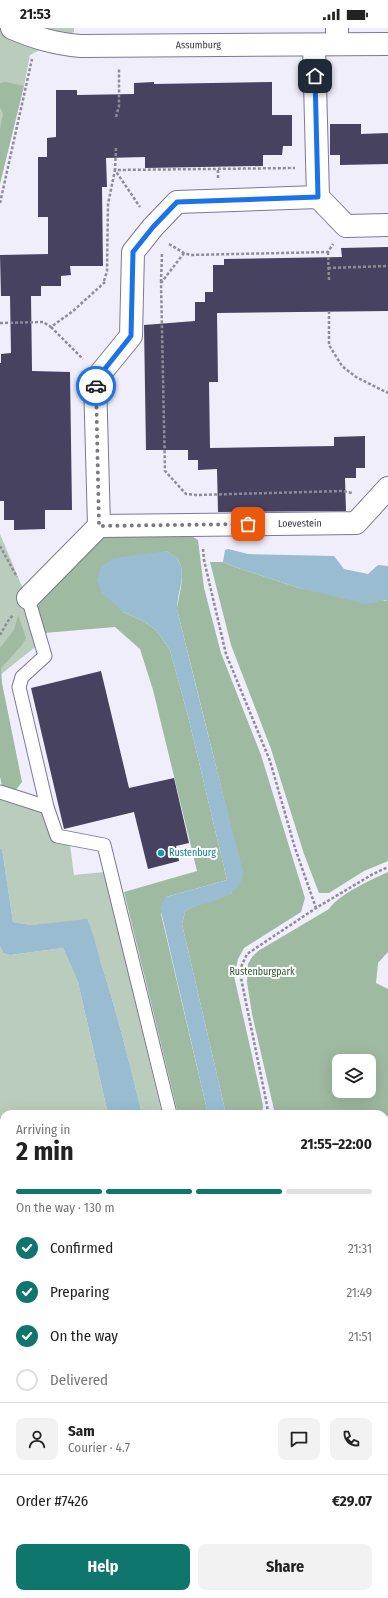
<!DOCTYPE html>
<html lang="en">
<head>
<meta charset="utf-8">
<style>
  :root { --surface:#fff; --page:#f2f2f2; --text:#222; --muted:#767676; --line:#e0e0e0; --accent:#0f766e }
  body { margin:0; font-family:"Fira Sans Condensed",sans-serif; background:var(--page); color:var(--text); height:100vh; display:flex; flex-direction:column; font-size:15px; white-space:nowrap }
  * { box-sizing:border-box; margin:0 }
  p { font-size:13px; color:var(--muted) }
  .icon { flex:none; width:22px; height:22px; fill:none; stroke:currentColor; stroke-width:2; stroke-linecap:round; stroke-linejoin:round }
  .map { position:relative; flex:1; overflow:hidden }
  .details { position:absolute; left:0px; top:1082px; width:388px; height:488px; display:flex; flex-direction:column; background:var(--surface); border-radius:12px 12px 0 0; box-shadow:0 4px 16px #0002 }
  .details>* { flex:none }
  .buttons { position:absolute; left:332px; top:1026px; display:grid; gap:8px }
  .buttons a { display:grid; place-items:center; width:44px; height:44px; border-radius:8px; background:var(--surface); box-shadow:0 4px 16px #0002; font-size:20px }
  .pin { position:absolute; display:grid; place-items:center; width:34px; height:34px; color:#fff; margin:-17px; border-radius:8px; box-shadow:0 2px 6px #0006 }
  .courier { position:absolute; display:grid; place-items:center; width:40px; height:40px; margin:-20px; border:3px solid #1a73e8; border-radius:50%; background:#fff; color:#222; box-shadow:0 1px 5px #0007 }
  .head em { font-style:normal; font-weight:700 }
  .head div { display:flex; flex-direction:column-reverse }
  .head { display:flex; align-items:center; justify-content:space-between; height:68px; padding:0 16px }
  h1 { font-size:26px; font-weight:700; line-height:30px }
  .bar { display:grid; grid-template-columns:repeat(4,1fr); gap:6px 4px; align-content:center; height:48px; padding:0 16px }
  .bar i { height:5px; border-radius:3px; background:var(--line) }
  .bar .active { background:var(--accent) }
  .bar p { grid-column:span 4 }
  .line { display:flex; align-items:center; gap:10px; padding:0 16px; border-top:1px solid var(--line) }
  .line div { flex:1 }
  .round { display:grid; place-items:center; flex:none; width:42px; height:42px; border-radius:8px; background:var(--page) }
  ol { padding:0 16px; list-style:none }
  li { display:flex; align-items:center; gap:12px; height:44px }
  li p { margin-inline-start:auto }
  li .icon { padding:4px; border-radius:50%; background:var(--accent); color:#fff; stroke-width:4 }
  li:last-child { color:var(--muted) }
  li i { width:22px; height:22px; border:2px solid var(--line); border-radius:50% }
  .action { display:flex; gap:8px; margin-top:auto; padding:8px 16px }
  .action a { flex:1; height:46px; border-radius:8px; background:var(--accent); color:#fff; font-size:16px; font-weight:700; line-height:46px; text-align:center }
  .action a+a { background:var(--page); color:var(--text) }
  .status { display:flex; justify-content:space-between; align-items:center; height:28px; padding:0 20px; background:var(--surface); direction:ltr }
  .status svg { height:11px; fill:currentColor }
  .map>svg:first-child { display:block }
  .green { fill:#baccbb }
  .forest { fill:#9ebaa0; fill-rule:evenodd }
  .water { fill:#99bcd1 }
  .building { fill:#46425f }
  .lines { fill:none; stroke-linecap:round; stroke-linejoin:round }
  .lane-casing { stroke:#7c7895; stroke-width:15 }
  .street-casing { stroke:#7c7895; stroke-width:24 }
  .secondary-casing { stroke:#7c7895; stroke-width:24 }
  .highway-casing { stroke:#7c7895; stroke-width:24 }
  .path { stroke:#8e8c99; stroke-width:2.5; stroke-dasharray:3 2; stroke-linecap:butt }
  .lane { stroke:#fff; stroke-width:13 }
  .street { stroke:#fff; stroke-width:22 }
  .secondary { stroke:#fff; stroke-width:22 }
  .highway { stroke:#fff; stroke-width:22 }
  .highway-bridge-casing { stroke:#7c7895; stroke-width:24; stroke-linecap:butt }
  .highway-bridge { stroke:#fff; stroke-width:22 }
  .done { stroke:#7a7885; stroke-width:4; stroke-dasharray:0 7.2 }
  .route { stroke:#1a73e8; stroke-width:5 }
  .culture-dot { fill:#0f9aa8; stroke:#fdfdfd; stroke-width:1.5 }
  .labels { text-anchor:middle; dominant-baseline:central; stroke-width:4; stroke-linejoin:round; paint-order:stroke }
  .street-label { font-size:10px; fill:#3a3845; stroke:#fdfdfd }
  .culture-label { font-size:10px; fill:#0d838f; stroke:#fdfdfd; text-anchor:start }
  .park-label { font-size:10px; fill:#2d5933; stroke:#fdfdfd }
</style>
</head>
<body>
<div class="status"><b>21:53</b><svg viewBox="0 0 49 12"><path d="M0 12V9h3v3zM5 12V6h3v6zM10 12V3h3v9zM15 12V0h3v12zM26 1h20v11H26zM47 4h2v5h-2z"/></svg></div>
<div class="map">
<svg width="388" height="1570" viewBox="0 0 388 1570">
  <rect width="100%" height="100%" fill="#f0eefb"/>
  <g class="green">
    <path d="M0,0H74V4L30,27L24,58H23L0,151Z"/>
    <path d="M0,506L28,573L39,616L0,647Z"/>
    <path d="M0,767L42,780L54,814L70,817L74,847L104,844L162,1086H142C130,1037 118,989 103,941C97,925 95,907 87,892L31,897L13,894L2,821L0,820Z"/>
    <path d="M0,918L3,925L10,927L63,920L78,954L108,1086H4V1147L0,1148Z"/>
    <path d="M388,1162V1218L384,1219V1163Z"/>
    <path d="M4,1249V1308H0V1250Z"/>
    <path d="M384,1256L388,1259V1409H384Z"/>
    <path d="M0,1392L4,1393V1476H0Z"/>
    <path d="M384,1421H388V1492L384,1491Z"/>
  </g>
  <g class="forest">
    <path d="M5,54L24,58L0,156V102L3,86L0,79V55Z"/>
    <path d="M185,504L198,512L204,560L221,625L261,727L305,870L301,884L244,920L238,931L234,948L260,1063L263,1078L262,1086H226L182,896L185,884L190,880L232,865L228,787L177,581C179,566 187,543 177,530C174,527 169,525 166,523L123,584L143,593L156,602L170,622L188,688L227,852L166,869L161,886L208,1086H178L124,864L197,843L153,662L140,621L115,599L44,605L37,582L39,574L97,508Z"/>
    <path d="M210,534H223L232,538L299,560L385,573L388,572V833L364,843L329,865H319L304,826L271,721L231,617Z"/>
    <path d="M18,587L26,610L22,617L1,640L2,655L22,754L15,763L2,758L0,749V620L14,602Z"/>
    <path d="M388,844V924L378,935L376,955L388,961V1088L384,1089V1086H275L252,986L247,954L248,936L252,929L258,923L329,881C339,866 371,852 388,844ZM339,1033H369V1063H339Z"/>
  </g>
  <g class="water">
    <path d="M228,521L248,526L334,528L344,541L368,546L378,537L388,538V572L365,576L299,560L232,538L223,534L225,522Z"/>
    <path d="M166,523C169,525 174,527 176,529C190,545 174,568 178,585C199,671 220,757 243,842C244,870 211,873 190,880L185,884L182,896L226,1086H208L160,879L166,869L227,852L188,688L170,622L156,602L143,593L123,584L102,565L97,553L100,540L113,530Z"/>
    <path d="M0,820L2,821L13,894L31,897L87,891C95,907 97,924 103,941C118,989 130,1037 142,1086H108L78,954L63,920L10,927L3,925L0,918Z"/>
    <path d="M4,1147V1190L0,1191V1148Z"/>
  </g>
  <g class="building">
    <path d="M154,54V56L272,54V87H292V118H283L282,127H263V138L145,140V129L106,130L107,159H102L103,238H70L71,247L61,248V258H41V268H31L32,343L70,344L72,482H45V501L14,502V492H4V473H0V335H1V326L11,325L10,268H1L0,227L48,226V189H38V129H47V110L56,109V62H77V67L134,66V55Z"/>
    <path d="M330,96H361V106L388,105V136L340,137V127H330Z"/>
    <path d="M388,219V283L217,285L218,354H209L210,420L334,418V409L365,408V440H356V450H345L346,483L218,484L217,441L198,442V432H188V422H146L144,297L195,293V274H205V264H213V237H224V231L342,229L341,220Z"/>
    <path d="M101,643L129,760L174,750L189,815L176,818L179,833L148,841L134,784L64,801L31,660Z"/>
  </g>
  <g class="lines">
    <g class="lane-casing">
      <g id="lane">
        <path d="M28,570L45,628L22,649L19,659L47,779L57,808L104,817L170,1086"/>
        <path d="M0,764L47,779"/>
      </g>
    </g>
    <g class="street-casing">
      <g id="street">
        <path d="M337,0V16"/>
        <path d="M314,18L318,169"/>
        <path d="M99,498L95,352L131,308L133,224L153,199L177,174L318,169L346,198L388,197"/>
        <path id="s1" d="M28,570L99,498L356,495L388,460"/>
        <path d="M384,1115L388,1114"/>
      </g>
    </g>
    <g class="secondary-casing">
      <g id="secondary">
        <path id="s2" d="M12,0C36,10 55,16 81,18L388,16"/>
      </g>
    </g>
    <g class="highway-casing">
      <g id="highway">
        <path d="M0,1508H4"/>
        <path d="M384,1518H388"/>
        <path d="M0,1559H4"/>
        <path d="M162,1566L215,1568H267"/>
        <path d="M301,1568L388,1569"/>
      </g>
    </g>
    <g class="path">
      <path d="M116,89L119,78V40"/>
      <path d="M116,120L115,142L140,179"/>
      <path d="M218,150V141"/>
      <path d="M0,175L32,31"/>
      <path d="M169,216L184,225L190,227L328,224L333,216"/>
      <path d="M328,224L329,252"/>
      <path d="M184,225L161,255L165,443L186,466L196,467L343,463L352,465"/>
      <path d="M328,240L388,238"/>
      <path d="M104,253L107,243L108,176L115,142L295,140"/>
      <path d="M161,254L162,225"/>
      <path d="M329,283V317L342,338L356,349L388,365"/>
      <path d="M0,295L43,294L51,299L73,283L105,254"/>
      <path d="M51,299L83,331"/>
      <path d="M0,518L17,549"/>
      <path d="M203,521L204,532L226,626L270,733L295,820L316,880"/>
      <path d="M0,607L8,593L13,587"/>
      <path d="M268,1086L267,1077L241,950V939L247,926L316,880L373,846L388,839"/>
      <path d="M384,1201L388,1200"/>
      <path d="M0,1209L4,1208"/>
      <path d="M384,1385L388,1386"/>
    </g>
    <use href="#lane" class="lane"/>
    <use href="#street" class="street"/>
    <use href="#secondary" class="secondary"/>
    <use href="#highway" class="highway"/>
    <g class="highway-bridge-casing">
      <path id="highway-bridge" d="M267,1568H301"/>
    </g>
    <use href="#highway-bridge" class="highway-bridge"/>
  </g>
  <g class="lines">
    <path class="done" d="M96,358L99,498L248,496"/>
    <path class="route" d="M96,358V352L131,308L133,224L153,199L177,174L318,169L315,48"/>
  </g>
  <circle class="culture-dot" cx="161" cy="825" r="4"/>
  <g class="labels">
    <g class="street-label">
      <text stroke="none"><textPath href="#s2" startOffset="189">Assumburg</textPath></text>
      <text stroke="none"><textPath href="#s1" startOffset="302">Loevestein</textPath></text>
    </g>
    <g class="culture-label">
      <text x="169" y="825">Rustenburg</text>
    </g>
    <g class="park-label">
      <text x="262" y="944">Rustenburgpark</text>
    </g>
  </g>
</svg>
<div class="buttons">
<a><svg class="icon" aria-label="layers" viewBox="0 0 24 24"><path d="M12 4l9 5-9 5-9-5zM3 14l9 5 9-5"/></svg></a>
</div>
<div class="pin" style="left:248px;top:496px;background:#ea580c"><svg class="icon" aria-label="bag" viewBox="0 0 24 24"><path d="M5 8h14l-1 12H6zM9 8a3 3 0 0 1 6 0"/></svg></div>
<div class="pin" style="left:315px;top:48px;background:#1f2937"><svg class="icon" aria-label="home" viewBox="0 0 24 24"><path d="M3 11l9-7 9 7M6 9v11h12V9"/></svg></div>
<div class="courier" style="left:96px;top:358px"><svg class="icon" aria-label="car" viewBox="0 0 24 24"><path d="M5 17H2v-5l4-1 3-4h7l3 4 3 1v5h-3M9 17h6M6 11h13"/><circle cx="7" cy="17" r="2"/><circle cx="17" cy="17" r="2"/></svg></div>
<section class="details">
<div class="head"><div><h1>2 min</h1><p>Arriving in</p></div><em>21:55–22:00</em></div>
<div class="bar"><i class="active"></i><i class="active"></i><i class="active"></i><i></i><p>On the way · 130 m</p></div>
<ol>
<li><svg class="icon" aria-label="check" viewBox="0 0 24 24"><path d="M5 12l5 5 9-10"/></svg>Confirmed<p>21:31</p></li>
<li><svg class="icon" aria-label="check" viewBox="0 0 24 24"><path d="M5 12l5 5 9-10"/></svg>Preparing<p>21:49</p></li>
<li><svg class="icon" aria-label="check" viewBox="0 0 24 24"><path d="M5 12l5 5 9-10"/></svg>On the way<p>21:51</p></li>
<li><i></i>Delivered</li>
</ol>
<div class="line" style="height:72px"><a class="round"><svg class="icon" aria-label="person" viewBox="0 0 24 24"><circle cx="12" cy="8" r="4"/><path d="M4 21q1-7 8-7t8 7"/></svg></a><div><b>Sam</b><p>Courier · 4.7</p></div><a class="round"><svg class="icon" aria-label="chat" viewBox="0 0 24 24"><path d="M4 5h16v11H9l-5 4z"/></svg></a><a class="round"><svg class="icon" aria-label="phone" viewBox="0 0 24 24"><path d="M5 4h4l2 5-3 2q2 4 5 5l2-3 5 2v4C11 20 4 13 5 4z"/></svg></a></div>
<div class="line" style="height:52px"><div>Order #7426</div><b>€29.07</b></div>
<div class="action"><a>Help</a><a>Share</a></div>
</section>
</div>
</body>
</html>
